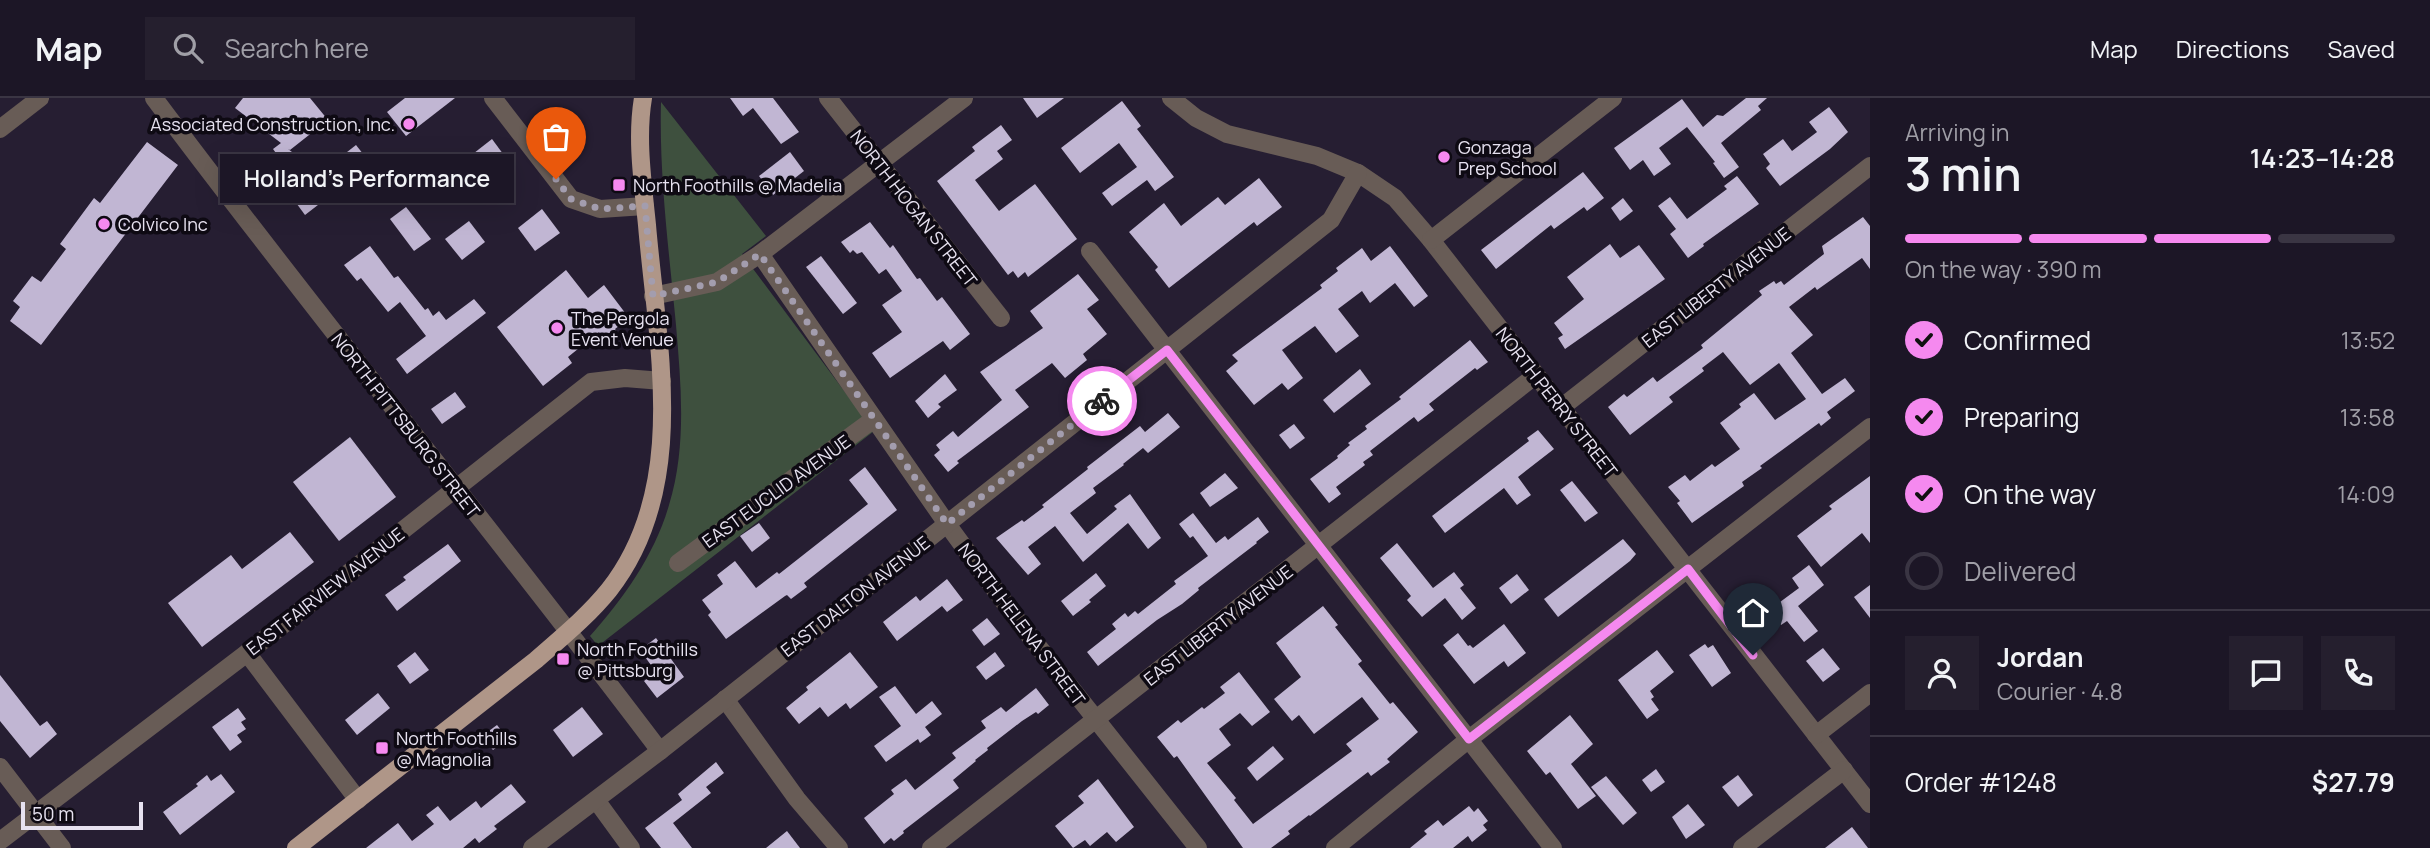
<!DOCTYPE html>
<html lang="en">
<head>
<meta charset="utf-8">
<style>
  :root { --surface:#1c1626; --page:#251f2e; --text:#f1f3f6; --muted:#a09fa7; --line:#3a3543; --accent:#f589ef }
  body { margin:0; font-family:Manrope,sans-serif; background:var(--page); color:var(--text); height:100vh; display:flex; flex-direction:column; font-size:26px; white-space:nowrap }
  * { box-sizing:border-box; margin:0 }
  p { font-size:23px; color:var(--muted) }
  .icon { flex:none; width:38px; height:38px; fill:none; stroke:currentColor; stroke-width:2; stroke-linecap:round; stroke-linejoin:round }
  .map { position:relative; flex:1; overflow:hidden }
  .sheet { display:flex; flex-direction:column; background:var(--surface); width:560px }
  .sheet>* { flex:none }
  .scale { position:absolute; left:21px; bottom:18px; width:122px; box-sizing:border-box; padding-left:7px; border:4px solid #e7e2f0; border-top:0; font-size:19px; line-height:24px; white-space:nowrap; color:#e7e2f0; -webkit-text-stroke:5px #0e0a13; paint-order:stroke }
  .pin { position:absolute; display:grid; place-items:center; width:60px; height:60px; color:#fff; margin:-72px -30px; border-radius:50% 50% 50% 0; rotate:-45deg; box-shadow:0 0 7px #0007 }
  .pin .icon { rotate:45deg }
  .courier { position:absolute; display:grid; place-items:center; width:70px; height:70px; margin:-35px; border:5px solid #f589ef; border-radius:50%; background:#fff; color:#222; box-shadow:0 2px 9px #0007 }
  .bubble { position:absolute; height:49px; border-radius:0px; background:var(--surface); box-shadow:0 7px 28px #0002,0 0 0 2px var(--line); font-size:23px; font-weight:600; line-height:49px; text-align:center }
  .overview em { font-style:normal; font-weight:600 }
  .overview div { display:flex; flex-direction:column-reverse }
  .overview { display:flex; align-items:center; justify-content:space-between; height:119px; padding:0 35px }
  h1 { font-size:46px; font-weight:600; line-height:52px }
  .bar { display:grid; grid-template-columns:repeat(4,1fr); gap:10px 7px; align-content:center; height:84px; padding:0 35px }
  .bar i { height:9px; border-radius:5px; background:var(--line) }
  .bar .current { background:var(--accent) }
  .bar p { grid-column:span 4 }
  .line { display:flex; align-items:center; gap:18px; padding:0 35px; border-top:2px solid var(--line) }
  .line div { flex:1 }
  .round { display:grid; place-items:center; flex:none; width:74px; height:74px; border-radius:0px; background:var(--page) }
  ol { padding:0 35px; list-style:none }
  li { display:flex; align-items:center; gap:21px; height:77px }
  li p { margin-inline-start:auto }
  li .icon { padding:7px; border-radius:50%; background:var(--accent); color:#111; stroke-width:4 }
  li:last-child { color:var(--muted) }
  li i { width:38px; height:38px; border:4px solid var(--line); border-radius:50% }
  header { display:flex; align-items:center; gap:42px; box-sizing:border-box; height:98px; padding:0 35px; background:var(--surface); border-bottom:2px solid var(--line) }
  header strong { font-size:33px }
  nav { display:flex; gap:38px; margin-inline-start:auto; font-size:24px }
  .search { width:490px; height:63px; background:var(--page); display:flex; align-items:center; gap:18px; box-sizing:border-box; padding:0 24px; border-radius:0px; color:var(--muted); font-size:26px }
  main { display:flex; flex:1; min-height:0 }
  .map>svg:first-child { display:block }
  .green { fill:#3e503e }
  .building { fill:#c1b6d3 }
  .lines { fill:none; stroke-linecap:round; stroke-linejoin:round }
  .minor { stroke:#685c56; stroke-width:18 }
  .major { stroke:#af9688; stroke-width:18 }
  .done { stroke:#a39dae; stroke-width:7; stroke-dasharray:0 12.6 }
  .route { stroke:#f589ef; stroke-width:9 }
  .poi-dot { fill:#f589ef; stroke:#0e0a13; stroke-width:2.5 }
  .labels { text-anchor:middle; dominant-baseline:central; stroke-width:7; stroke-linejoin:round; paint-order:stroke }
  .poi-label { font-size:18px; fill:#e7e2f0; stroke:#0e0a13; text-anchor:start }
  .street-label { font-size:18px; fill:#e7e2f0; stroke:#0e0a13 }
</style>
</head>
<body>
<header>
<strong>Map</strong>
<div class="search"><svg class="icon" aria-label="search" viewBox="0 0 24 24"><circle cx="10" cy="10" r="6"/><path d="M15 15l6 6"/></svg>Search here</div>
<nav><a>Map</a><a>Directions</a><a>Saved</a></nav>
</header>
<main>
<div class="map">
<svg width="1870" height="750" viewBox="0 0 1870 750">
  <rect width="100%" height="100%" fill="#261e32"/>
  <path class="green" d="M661,4L766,138L742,156L874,333L598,548L590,538C624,500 655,456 669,407C687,348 681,287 676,227C669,153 659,78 661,4Z"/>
  <g class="building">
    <path d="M243,0H310L328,22L290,52L288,51L292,54L281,62L273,51L281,45L235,10Z"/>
    <path d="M405,0H455L406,38L387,14Z"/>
    <path d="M730,0H773L799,34L781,46L753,10L743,18Z"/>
    <path d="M1023,0H1064L1037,20Z"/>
    <path d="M1746,0H1767L1758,8L1761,12L1721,45L1739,69L1724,80L1713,65L1715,64L1687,29L1659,50L1671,66L1654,78L1643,62L1630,72L1614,50L1682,1L1703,29L1717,17L1723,18Z"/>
    <path d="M1122,3L1141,28L1137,31L1174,79L1155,93L1147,82L1112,108L1102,95L1137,69L1119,45L1080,75L1061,50Z"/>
    <path d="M1829,9L1848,34L1830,51L1780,88L1766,70L1770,66L1763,56L1783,41L1792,53L1817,34L1809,24Z"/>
    <path d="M1001,27L1012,42L997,53L1003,61L975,82L999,113L1035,86L1077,141L1028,179L1025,174L1018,180L1013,173L1008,177L937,83L975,53L972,49Z"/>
    <path d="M492,41L509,64L454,106L437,84Z"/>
    <path d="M147,44L178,67L41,247L10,223L20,209L13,203L32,178L41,184L66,151L60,146L94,100L100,105Z"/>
    <path d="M356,47L371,66L305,117L291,98Z"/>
    <path d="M790,54L804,73L773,97L759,78Z"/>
    <path d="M1583,74L1604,100L1587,113L1584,109L1554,131L1551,127L1496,171L1481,152Z"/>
    <path d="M1737,78L1759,106L1703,146L1704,148L1688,160L1670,136L1676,131L1658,108L1670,99L1687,121L1727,91L1724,88Z"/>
    <path d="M1259,80L1282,109L1257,128L1254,124L1169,190L1155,172L1158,169L1129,134L1164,105L1181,128L1218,99L1225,107Z"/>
    <path d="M1623,100L1633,113L1620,123L1611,110Z"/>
    <path d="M406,109L431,141L414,153L390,121Z"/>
    <path d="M542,111L560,135L535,153L518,130Z"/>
    <path d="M1863,119L1870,128V171L1862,160L1817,192L1815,189L1789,209L1813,237L1791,255L1822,296L1845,280L1855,293L1827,314L1831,320L1821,328L1819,325L1760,368L1762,370L1742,384L1744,388L1692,425L1677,405L1680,403L1668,389L1685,377L1690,383L1712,366L1715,369L1740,351L1720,325L1741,309L1739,306L1754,295L1775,322L1806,301L1779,265L1750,287L1723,254L1702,270L1704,273L1669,299L1673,304L1630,337L1608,309L1624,296L1627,299L1653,279L1657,284L1703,250L1701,247L1762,197L1759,193L1774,183L1776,186L1781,183L1784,187L1824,156L1822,148Z"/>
    <path d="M469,123L485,144L462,162L445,141Z"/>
    <path d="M870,124L890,150L893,147L917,181L920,180L937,203L942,199L970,236L950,252L943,243L890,280L872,255L902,234L882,207L902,193L886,171L879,176L862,154L857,156L853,152L850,155L841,144Z"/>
    <path d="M1610,146L1620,160L1639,147L1665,181L1565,251L1558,240L1563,237L1554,225L1584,201L1567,179Z"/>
    <path d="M370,148L394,180L398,178L425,212L428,210L433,218L439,213L446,222L474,201L486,215L407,276L396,261L426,238L400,204L388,214L361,180L357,183L344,167Z"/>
    <path d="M1390,148L1428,198L1414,209L1395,185L1370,205L1362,193L1338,211L1359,238L1336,255L1315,228L1282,252L1303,280L1288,292L1282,285L1254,307L1226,273L1238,263L1232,257L1322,190L1320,187L1338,173L1336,170L1362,150L1371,163Z"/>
    <path d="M821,158L857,205L843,216L806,169Z"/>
    <path d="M566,172L588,200L604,187L629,220L615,231L617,234L606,243L599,234L568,259L572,265L543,288L497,229Z"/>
    <path d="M1078,176L1099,202L1087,211L1107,236L1083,256L1087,262L1065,280L1052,265L1015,292L1029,309L957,363L959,365L948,374L934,357L940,352L936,347L953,333L958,339L1002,302L980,274L1043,230L1030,213Z"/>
    <path d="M1470,242L1488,264L1477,272L1475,270L1429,306L1434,312L1418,324L1414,319L1370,353L1373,357L1363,364L1365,367L1336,389L1341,396L1329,405L1310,381L1338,360L1337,358L1350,347L1348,345L1367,331L1365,328L1401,301L1399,299Z"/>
    <path d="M1360,271L1371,286L1334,315L1323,302Z"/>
    <path d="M945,276L957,292L938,306L941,309L928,320L915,303Z"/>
    <path d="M455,294L466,309L442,326L431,311Z"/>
    <path d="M1168,315L1180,329L1148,355L1143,350L1123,366L1124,367L1093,390L1096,395L1070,415L1087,436L1117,411L1114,408L1130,396L1161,440L1148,451L1128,425L1083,464L1055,428L1028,449L1041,466L1028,477L996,440L1022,422L1024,424L1044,409L1042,407L1088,371L1087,369L1140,328L1145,334Z"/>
    <path d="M1294,326L1305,340L1290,351L1279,337Z"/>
    <path d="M1538,332L1554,351L1518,379L1531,397L1517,407L1504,390L1445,435L1432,418L1529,343L1527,340Z"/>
    <path d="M350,339L396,399L339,443L293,384Z"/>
    <path d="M865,369L897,412L804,485L807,489L791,501L787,497L785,498L726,541L708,517L711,514L702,502L723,486L717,477L735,463L756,490L777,474L779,476L868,406L849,382Z"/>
    <path d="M1225,375L1238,390L1210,409L1200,395Z"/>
    <path d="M1870,378V445L1862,435L1821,469L1797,438L1832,411L1829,408Z"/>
    <path d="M1572,383L1598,415L1585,424L1560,392Z"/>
    <path d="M1193,415L1216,445L1225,438L1228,442L1258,419L1269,434L1256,444L1257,445L1198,490L1199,492L1182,506L1157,522L1098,568L1087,554L1116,531L1112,526L1125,515L1128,519L1135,513L1138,516L1176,486L1174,483L1208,458L1193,438L1190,440L1179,426Z"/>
    <path d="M759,425L770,440L752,454L740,438Z"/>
    <path d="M290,434L314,464L202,549L168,505L231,457L242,471Z"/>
    <path d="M1623,441L1636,456L1630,463L1558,519L1544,501Z"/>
    <path d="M1397,445L1433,490L1454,474L1464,487L1460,490L1476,510L1462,522L1445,500L1422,519L1407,502L1411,498L1380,460Z"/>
    <path d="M448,446L461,463L397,513L385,497L406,482L403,479Z"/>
    <path d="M1809,467L1824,487L1798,508L1818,533L1804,544L1787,523L1781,527L1772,516L1779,510L1776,507L1799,490L1792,480Z"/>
    <path d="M1096,475L1106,488L1089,502L1091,504L1073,518L1061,503Z"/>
    <path d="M1517,476L1529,492L1511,506L1499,490Z"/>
    <path d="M947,481L963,502L947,514L942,508L897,543L883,524L916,498L920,503Z"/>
    <path d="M1870,487V520L1854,499Z"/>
    <path d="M1323,508L1338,527L1335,529L1362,563L1358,566L1390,606L1393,604L1418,634L1387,661L1390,664L1371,678L1368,674L1310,718L1309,717L1288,733L1290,736L1271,750H1243L1177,658L1174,660L1157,639L1178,622L1181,625L1202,609L1204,611L1225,595L1220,589L1239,574L1270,614L1252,628L1240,615L1219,631L1231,647L1207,665L1236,700L1234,702L1253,726L1352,653L1346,646L1379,621L1362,599L1314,636L1299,617L1292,623L1274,601L1301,579L1276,545Z"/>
    <path d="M987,520L1000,536L984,548L972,532Z"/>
    <path d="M1504,526L1526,555L1508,569L1504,563L1474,586L1443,547L1458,535L1468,548L1470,547L1473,550Z"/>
    <path d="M656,540L684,579L657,600L644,583L656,574L640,552Z"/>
    <path d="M1705,546L1708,550L1713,547L1731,575L1712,589L1689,557Z"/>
    <path d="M1823,550L1840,571L1823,584L1806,563Z"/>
    <path d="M1657,552L1674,574L1650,593L1654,599L1651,601L1659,612L1647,621L1618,582Z"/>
    <path d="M415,554L429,572L410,586L397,568Z"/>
    <path d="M850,554L878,589L850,611L846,605L828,619L820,609L799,626L786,610L808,592L806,589Z"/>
    <path d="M995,554L1005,568L986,582L976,569Z"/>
    <path d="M0,577L40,628L47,623L57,636L30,660L0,623Z"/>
    <path d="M895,588L916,616L932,603L942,616L925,629L931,637L920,645L918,641L886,664L874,648L901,628L879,599Z"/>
    <path d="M1036,590L1049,607L1038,616L1036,614L1022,623L987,650L988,652L975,662L976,663L953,682L959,690L903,733L904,735L894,743L891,740L884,746L864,720L894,696L891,692L906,681L915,692L956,660L952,655L986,630L981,623L1001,609L1006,614Z"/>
    <path d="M378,595L390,610L357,637L345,622Z"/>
    <path d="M582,609L603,636L573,659L553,632Z"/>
    <path d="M238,610L246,621L241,624L246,631L237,637L242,644L230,653L212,629Z"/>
    <path d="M1570,617L1593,646L1571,666L1596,698L1578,711L1550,674L1546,677L1527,653Z"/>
    <path d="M497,627L508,641L493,652L482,638Z"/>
    <path d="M1273,648L1284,661L1257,683L1247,670Z"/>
    <path d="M716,664L724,675L706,689L711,695L673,725L692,750H661L645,730L682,702L678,696Z"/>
    <path d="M1656,671L1665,684L1651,694L1642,682Z"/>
    <path d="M221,676L235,694L180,737L163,714L198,688L196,686L207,677L211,683Z"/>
    <path d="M1738,677L1753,697L1738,709L1722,689Z"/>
    <path d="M1606,678L1637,715L1623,727L1591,689Z"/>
    <path d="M1098,681L1134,729L1116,744L1107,734L1090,748L1085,742L1073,750L1055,728L1084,705L1078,698Z"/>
    <path d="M511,686L526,704L494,728L497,731L479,745L475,740L463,750H366L398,725L412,743L434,726L426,717L438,708L450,723L476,703L481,710Z"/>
    <path d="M1688,706L1705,727L1686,741L1672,719Z"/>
    <path d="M1469,708L1474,714L1478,710L1488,723L1483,727L1487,732L1472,744L1468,738L1453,750H1410L1427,736L1424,733L1438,722L1443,728Z"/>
    <path d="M1852,729L1868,750H1825Z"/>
    <path d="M787,733L800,750H766Z"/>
  </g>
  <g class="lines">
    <g class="minor">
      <path d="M154,0C319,221 494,433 660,653"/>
      <path d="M493,0L571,101L600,111L645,108"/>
      <path d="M828,0L1001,220"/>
      <path d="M1171,0L1196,20L1227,36L1317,58L1358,75L1395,100L1431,142L1870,706"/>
      <path d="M0,31L40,0"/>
      <path d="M1431,142L1613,0"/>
      <path d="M1090,153L1553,750"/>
      <path d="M760,156L947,426L1018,523L1198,750"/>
      <path d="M653,198L717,184L760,156L964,0"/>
      <path d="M1562,309L1870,68"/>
      <path d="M678,465L874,321"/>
      <path d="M247,555L358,702"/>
      <path d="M725,601L797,701L839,750"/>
      <path d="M1816,637L1870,595"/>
      <path d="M0,669L62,750"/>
      <path d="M596,702L631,750"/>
      <path d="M0,743L247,555L591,284L625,280L662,283"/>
      <path d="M532,750L660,653L1331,122L1358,75"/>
      <path d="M931,750L1536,277"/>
      <path d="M1335,750L1469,641L1870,329"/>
      <path d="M1742,750L1844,672"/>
    </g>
    <path class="major" d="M296,750L536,562C561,540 588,518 609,492C690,389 657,247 647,127C643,86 636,41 643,0"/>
  </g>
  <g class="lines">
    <path class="done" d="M556,81L571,101L600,111L645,108L653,198L717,184L760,156L947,426L1102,303"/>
    <path class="route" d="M1102,303L1167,252L1469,641L1688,471L1753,557"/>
  </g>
  <g class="poi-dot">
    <circle cx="409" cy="26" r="7"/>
    <circle cx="1444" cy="59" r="7"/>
    <rect x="612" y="80" width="14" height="14" rx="3.5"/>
    <circle cx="104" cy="126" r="7"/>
    <circle cx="557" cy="230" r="7"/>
    <rect x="556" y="554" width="14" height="14" rx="3.5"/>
    <rect x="375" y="643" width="14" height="14" rx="3.5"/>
  </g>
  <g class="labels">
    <g class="poi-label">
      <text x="395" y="26" text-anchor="end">Associated Construction, Inc.</text>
      <text x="1458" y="49">Gonzaga<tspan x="1458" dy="21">Prep School</tspan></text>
      <text x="633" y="87">North Foothills @ Madelia</text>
      <text x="118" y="126">Colvico Inc</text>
      <text x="571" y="220">The Pergola<tspan x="571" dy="21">Event Venue</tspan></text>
      <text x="577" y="551">North Foothills<tspan x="577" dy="21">@ Pittsburg</tspan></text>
      <text x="396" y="640">North Foothills<tspan x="396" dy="21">@ Magnolia</tspan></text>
    </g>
    <g class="street-label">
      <text transform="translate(914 110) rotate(52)">NORTH HOGAN STREET</text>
      <text transform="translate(1716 189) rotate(-38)">EAST LIBERTY AVENUE</text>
      <text transform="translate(1557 304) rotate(52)">NORTH PERRY STREET</text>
      <text transform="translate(406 327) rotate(52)">NORTH PITTSBURG STREET</text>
      <text transform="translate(776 393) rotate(-36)">EAST EUCLID AVENUE</text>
      <text transform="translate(325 493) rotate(-38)">EAST FAIRVIEW AVENUE</text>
      <text transform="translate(855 498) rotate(-38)">EAST DALTON AVENUE</text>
      <text transform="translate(1022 526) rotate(53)">NORTH HELENA STREET</text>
      <text transform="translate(1218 527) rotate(-38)">EAST LIBERTY AVENUE</text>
    </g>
  </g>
</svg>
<div class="scale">50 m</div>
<div class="pin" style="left:556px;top:81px;background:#ea580c"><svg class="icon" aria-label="bag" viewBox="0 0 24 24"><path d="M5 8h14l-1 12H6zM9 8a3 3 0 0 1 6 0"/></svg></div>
<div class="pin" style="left:1753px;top:557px;background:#1f2937"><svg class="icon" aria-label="home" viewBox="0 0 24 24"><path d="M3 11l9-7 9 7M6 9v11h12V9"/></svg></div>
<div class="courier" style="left:1102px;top:303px"><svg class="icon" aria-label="bike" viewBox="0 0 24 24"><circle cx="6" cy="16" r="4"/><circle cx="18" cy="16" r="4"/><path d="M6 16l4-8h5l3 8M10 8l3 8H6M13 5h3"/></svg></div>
<div class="bubble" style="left:220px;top:56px;width:294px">Holland's Performance</div>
</div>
<section class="sheet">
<div class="overview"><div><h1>3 min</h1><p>Arriving in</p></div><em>14:23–14:28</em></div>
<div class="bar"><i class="current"></i><i class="current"></i><i class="current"></i><i></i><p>On the way · 390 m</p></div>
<ol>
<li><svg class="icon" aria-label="check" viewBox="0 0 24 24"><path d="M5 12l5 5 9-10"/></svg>Confirmed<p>13:52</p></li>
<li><svg class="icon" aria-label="check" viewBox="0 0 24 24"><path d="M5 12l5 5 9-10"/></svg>Preparing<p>13:58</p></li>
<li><svg class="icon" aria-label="check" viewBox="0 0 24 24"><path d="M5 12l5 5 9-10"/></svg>On the way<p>14:09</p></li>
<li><i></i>Delivered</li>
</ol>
<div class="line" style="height:126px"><a class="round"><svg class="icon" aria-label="person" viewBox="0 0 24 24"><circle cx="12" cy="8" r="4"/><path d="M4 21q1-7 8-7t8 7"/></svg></a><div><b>Jordan</b><p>Courier · 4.8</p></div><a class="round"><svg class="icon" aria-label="chat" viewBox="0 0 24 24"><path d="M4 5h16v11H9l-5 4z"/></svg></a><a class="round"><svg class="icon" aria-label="phone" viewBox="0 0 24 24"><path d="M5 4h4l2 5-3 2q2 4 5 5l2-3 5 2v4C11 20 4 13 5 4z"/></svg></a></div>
<div class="line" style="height:91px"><div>Order #1248</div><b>$27.79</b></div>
</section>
</main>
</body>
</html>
